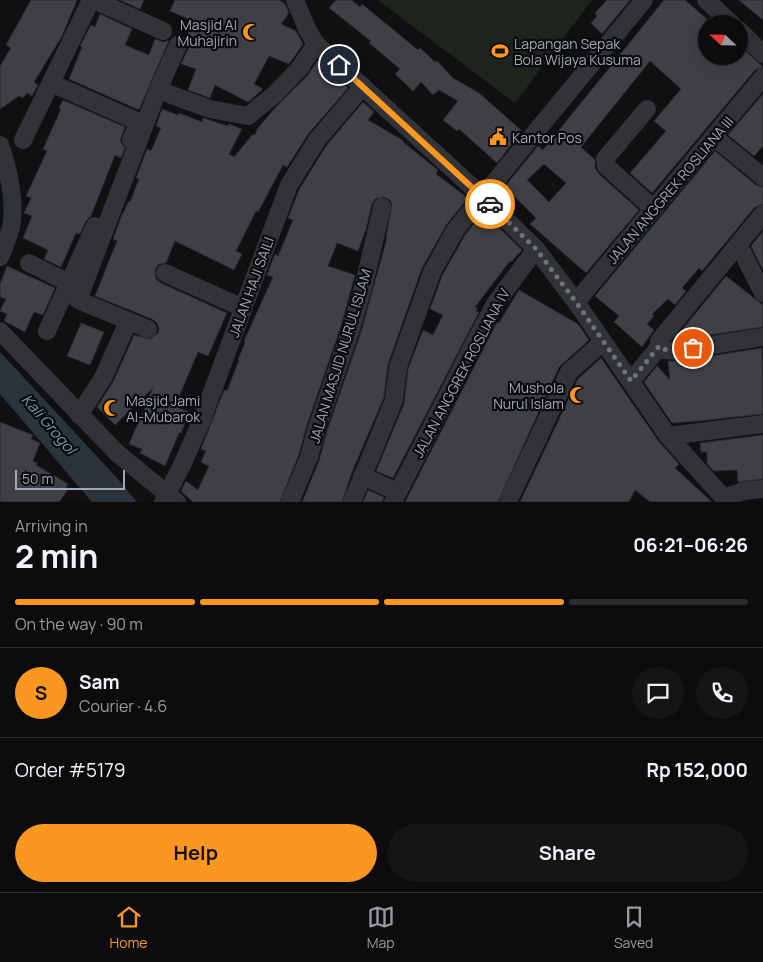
<!DOCTYPE html>
<html lang="en">
<head>
<meta charset="utf-8">
<style>
  :root { --surface:#0c0c0e; --page:#151517; --text:#f1f3f6; --muted:#9a9b9e; --line:#2c2c2e; --accent:#f99720 }
  body { margin:0; font-family:Manrope,sans-serif; background:var(--page); color:var(--text); height:100vh; display:flex; flex-direction:column; font-size:19px; white-space:nowrap }
  * { box-sizing:border-box; margin:0 }
  p { font-size:16px; color:var(--muted) }
  .icon { flex:none; width:28px; height:28px; fill:none; stroke:currentColor; stroke-width:2; stroke-linecap:round; stroke-linejoin:round }
  .map { position:relative; height:502px; overflow:hidden }
  .sheet { display:flex; flex-direction:column; background:var(--surface); flex:1 }
  .sheet>* { flex:none }
  .needle { width:32px; rotate:292deg }
  .buttons { position:absolute; left:698px; top:15px; display:grid; gap:10px }
  .buttons a { display:grid; place-items:center; width:50px; height:50px; border-radius:50%; background:var(--surface); box-shadow:0 5px 20px #0002,0 0 0 1px var(--line); font-size:25px }
  .scale { position:absolute; left:15px; bottom:12px; width:110px; box-sizing:border-box; padding-left:5px; border:2px solid #a1a8b3; border-top:0; font-size:14px; line-height:18px; white-space:nowrap; color:#a1a8b3; -webkit-text-stroke:4px #0b0b0d; paint-order:stroke }
  .pin { position:absolute; display:grid; place-items:center; width:42px; height:42px; color:#fff; margin:-21px; border:2px solid #fff; border-radius:50%; box-shadow:0 1px 5px #0007 }
  .courier { position:absolute; display:grid; place-items:center; width:50px; height:50px; margin:-25px; border:4px solid #f99720; border-radius:50%; background:#fff; color:#222; box-shadow:0 1px 6px #0007 }
  .summary em { font-style:normal; font-weight:700 }
  .summary div { display:flex; flex-direction:column-reverse }
  .summary { display:flex; align-items:center; justify-content:space-between; height:85px; padding:0 15px }
  h1 { font-size:32px; font-weight:700; line-height:38px }
  .bar { display:grid; grid-template-columns:repeat(4,1fr); gap:8px 5px; align-content:center; height:60px; padding:0 15px }
  .bar i { height:6px; border-radius:4px; background:var(--line) }
  .bar .selected { background:var(--accent) }
  .bar p { grid-column:span 4 }
  .line { display:flex; align-items:center; gap:12px; padding:0 15px; border-top:1px solid var(--line) }
  .line div { flex:1 }
  .round { display:grid; place-items:center; flex:none; width:52px; height:52px; border-radius:26px; background:var(--page) }
  .action { display:flex; gap:10px; margin-top:auto; padding:10px 15px }
  .action a { flex:1; height:58px; border-radius:30px; background:var(--accent); color:#111; font-size:20px; font-weight:700; line-height:58px; text-align:center }
  .action a+a { background:var(--page); color:var(--text) }
  .dock { display:flex; justify-content:space-around; align-items:center; height:70px; border-top:1px solid var(--line); background:var(--surface); font-size:14px; color:var(--muted) }
  .dock a { display:grid; justify-items:center; gap:2px }
  .dock .selected { color:var(--accent) }
  .map>svg:first-child { display:block }
  .green { fill:#1c241d }
  .water { fill:#29353a }
  .building { fill:#3f4045; stroke:#2a2a2e; fill-rule:evenodd }
  .lines { fill:none; stroke-linecap:round; stroke-linejoin:round }
  .minor { stroke:#313337; stroke-width:18 }
  .done { stroke:#6e737b; stroke-width:5; stroke-dasharray:0 9 }
  .route { stroke:#f99720; stroke-width:6 }
  .labels { text-anchor:middle; dominant-baseline:central; stroke-width:4.5; stroke-linejoin:round; paint-order:stroke }
  .poi-label { font-size:14px; fill:#a1a8b3; stroke:#0b0b0d; text-anchor:start }
  .street-label { font-size:14px; fill:#a1a8b3; stroke:#0b0b0d }
  .water-label { font-size:15px; font-style:italic; fill:#759cb1; stroke:#0b0b0d }
</style>
</head>
<body>
<div class="map">
<svg width="763" height="502" viewBox="0 0 763 502">
  <rect width="100%" height="100%" fill="#101012"/>
  <path class="green" d="M378,0H592L515,103Z"/>
  <path class="water" d="M0,352L117,478L137,502H92L0,394Z"/>
  <g class="building">
    <path d="M31,0H77L62,36L34,82L38,85L32,96L27,93L23,98L19,96L0,109V66L11,48L6,45Z"/>
    <path d="M120,0H144L140,9Z"/>
    <path d="M175,0H279L285,4L289,13L281,24L296,31L303,44L289,64L269,56L254,84L263,89L248,102L215,85L210,98L188,90L196,69L181,64L188,49V43L186,38L193,21L170,11Z"/>
    <path d="M336,0H352L360,7L362,4L418,50L420,48L435,62L437,61L453,78L479,93L522,131L497,163L459,129L457,131L443,120L458,101L439,90L433,95L421,82L413,91L395,74L400,69L369,43L371,41L329,8Z"/>
    <path d="M607,0H630L602,34L591,23L597,16L595,13Z"/>
    <path d="M664,0H685L706,18V56H739V45L763,67L755,70L652,193L630,173L666,131L654,121L681,89L650,61L581,147L595,160V168L599,174L639,210L586,273L530,224L536,218L509,191L500,199L497,196L538,146L543,150ZM544,164L566,183L549,202L527,180Z"/>
    <path d="M739,0H763V20Z"/>
    <path d="M100,14L132,29L125,45L149,55L155,39L164,42L169,40L139,110L69,79L82,47L80,46L91,25L95,27Z"/>
    <path d="M318,60L348,88L309,133L287,167L283,165L258,212L256,211L236,251L242,254L234,270L175,241L166,263L159,264L155,269L156,279L161,283L227,313L208,356L198,352L175,406L189,412L181,433H179L165,466L140,453L142,449L129,444L153,388L115,425L97,407L113,382L134,335L150,339L158,333L159,328L157,323L152,319L95,296L117,241L113,239L121,217L129,201L130,202L139,179L136,178L147,149L151,151L161,128L156,126L162,109L178,115L179,113L202,122L203,118L228,126L229,124L242,129L229,154L234,157L253,134L255,135L257,129L275,108L307,76Z"/>
    <path d="M763,94V146L754,156L728,135Z"/>
    <path d="M63,100L125,127L120,141L125,148L121,158L115,155L91,216L86,221L80,234L76,233L61,267L44,259L48,250L23,238L32,216L24,213L31,198L26,196L47,151L43,149L61,109L59,108Z"/>
    <path d="M363,102L374,112L368,120L404,141L403,142L438,170L436,174L468,198L447,224L422,268L388,364L384,397L352,472L342,502H302L319,461L327,431L361,332L387,238H386L392,204L390,200L384,197L375,199L372,204L366,229L358,251L337,243L328,266L355,275L341,326L307,425L299,454L280,502H193L181,491L186,481L198,490L209,466L201,462L206,451L201,449L224,390L227,391L239,360H238L245,342L244,341L273,277L267,275L275,254L278,256L293,220L288,218L299,190L326,146Z"/>
    <path d="M715,151L756,185L763,187V204L755,207L702,271L699,268L682,288L686,291L675,305L668,299L652,314L654,316L647,324L654,330L642,347L614,322L619,316L595,296Z"/>
    <path d="M483,212L522,250L511,262L510,261L475,307L477,308L476,311L479,312L393,478L376,471L404,404L408,369L423,330L433,335L443,315L430,309L442,276L465,235Z"/>
    <path d="M763,231V270L751,246Z"/>
    <path d="M7,266L55,288L43,315L34,312L25,332L4,321L7,314L0,311L6,299L0,297V284Z"/>
    <path d="M726,276L763,305V327L683,339L678,335Z"/>
    <path d="M519,290L578,324L589,340L559,367L498,502H405L497,322L499,323Z"/>
    <path d="M81,323L104,332L90,365L67,356Z"/>
    <path d="M762,348L763,414L699,421L672,423L644,382L657,366L670,380L668,361H678Z"/>
    <path d="M601,358L659,442L679,464L675,468L712,502H650L635,490L629,502H520L578,379Z"/>
    <path d="M0,422L33,435L31,439L40,443L33,461L37,463L36,465L68,484L66,487L69,488L59,502H0Z"/>
    <path d="M763,435V479L738,482L737,470L714,471L707,464V452H701L700,443Z"/>
    <path d="M368,490L384,497L382,502H363Z"/>
  </g>
  <g class="lines">
    <g class="minor">
      <path d="M94,0L163,31"/>
      <path d="M295,0L307,29L316,44L482,196L536,249L576,302L668,436L721,495L730,502"/>
      <path d="M706,0L732,24"/>
      <path d="M739,30L763,54"/>
      <path d="M51,83L139,122L131,140"/>
      <path d="M158,90L210,109L248,116L275,94L299,69L316,44"/>
      <path d="M647,109L605,159L606,166L654,209"/>
      <path d="M714,137L763,177"/>
      <path d="M23,140L91,0"/>
      <path d="M0,145C8,166 16,205 11,227C8,238 4,248 0,257"/>
      <path d="M738,244L763,293"/>
      <path d="M29,263L69,283"/>
      <path d="M165,273L243,308"/>
      <path d="M576,302L763,77"/>
      <path d="M148,329L78,300L158,90L178,45"/>
      <path d="M0,331L117,453L177,502"/>
      <path d="M47,331L95,226"/>
      <path d="M659,347L664,350L676,351L763,337"/>
      <path d="M631,381L659,347V341L763,214"/>
      <path d="M79,415L103,378L128,322"/>
      <path d="M668,436L763,424"/>
      <path d="M362,476L398,492"/>
      <path d="M724,498L743,491L763,489"/>
      <path d="M163,502L182,465L201,422L289,185L317,140L363,86"/>
      <path d="M290,502L309,457L317,428L351,329L365,280L382,207"/>
      <path d="M352,502L394,400L398,367L432,272L456,229L644,0"/>
      <path d="M393,502L469,353L495,304L536,249"/>
      <path d="M508,502L569,372L603,342"/>
    </g>
  </g>
  <g class="lines">
    <path class="done" d="M490,204L536,249L576,302L631,381L659,346C669,354 682,350 693,348"/>
    <path class="route" d="M339,65L490,204"/>
  </g>
  <defs>
    <g id="mosque-bare" transform="scale(1.35)"><path d="M3.5-4.9A6 6 0 1 0 3.5 4.9A5 5 0 1 1 3.5-4.9Z" fill="#f99720" stroke="#0b0b0d" stroke-width="2.5" paint-order="stroke"/></g>
    <g id="stadium-bare" transform="scale(1.35)"><path d="M0-5a6.5 5 0 1 0 0 10a6.5 5 0 1 0 0-10ZM-3.5-1.8h7v3.6h-7Z" fill="#f99720" stroke="#0b0b0d" stroke-width="2.5" paint-order="stroke"/></g>
    <g id="civic-bare" transform="scale(1.35)"><path d="M-.6-6.5H3V-4.5H.6V-3L4-1V1h2V6H-6V1h2V-1L-.6-3ZM-1.2 2.5V6h2.4V2.5Z" fill="#f99720" stroke="#0b0b0d" stroke-width="2.5" paint-order="stroke"/></g>
  </defs>
  <g fill-rule="evenodd">
    <use href="#mosque-bare" x="251" y="32"/>
    <use href="#stadium-bare" x="500" y="51"/>
    <use href="#civic-bare" x="498" y="137"/>
    <use href="#mosque-bare" x="578" y="395"/>
    <use href="#mosque-bare" x="112" y="408"/>
  </g>
  <g class="labels">
    <g class="poi-label">
      <text x="237" y="24" text-anchor="end">Masjid Al<tspan x="237" dy="16">Muhajirin</tspan></text>
      <text x="514" y="43">Lapangan Sepak<tspan x="514" dy="16">Bola Wijaya Kusuma</tspan></text>
      <text x="512" y="137">Kantor Pos</text>
      <text x="564" y="387" text-anchor="end">Mushola<tspan x="564" dy="16">Nurul Islam</tspan></text>
      <text x="126" y="400">Masjid Jami<tspan x="126" dy="16">Al-Mubarok</tspan></text>
    </g>
    <g class="street-label">
      <text transform="translate(670 190) rotate(-50)">JALAN ANGGREK ROSLIANA III</text>
      <text transform="translate(251 287) rotate(-70)">JALAN HAJI SAILI</text>
      <text transform="translate(340 356) rotate(-73)">JALAN MASJID NURUL ISLAM</text>
      <text transform="translate(461 373) rotate(-62)">JALAN ANGGREK ROSLIANA IV</text>
    </g>
    <g class="water-label">
      <text transform="translate(49 424) rotate(49)">Kali Grogol</text>
    </g>
  </g>
</svg>
<div class="buttons">
<a><svg class="needle" viewBox="-14 -14 28 28"><path d="M0-13l5 13h-10z" fill="#e53935"/><path d="M0 13l5-13h-10z" fill="#9a9b9e"/></svg></a>
</div>
<div class="scale">50 m</div>
<div class="pin" style="left:693px;top:348px;background:#ea580c"><svg class="icon" aria-label="bag" viewBox="0 0 24 24"><path d="M5 8h14l-1 12H6zM9 8a3 3 0 0 1 6 0"/></svg></div>
<div class="pin" style="left:339px;top:65px;background:#1f2937"><svg class="icon" aria-label="home" viewBox="0 0 24 24"><path d="M3 11l9-7 9 7M6 9v11h12V9"/></svg></div>
<div class="courier" style="left:490px;top:204px"><svg class="icon" aria-label="car" viewBox="0 0 24 24"><path d="M5 17H2v-5l4-1 3-4h7l3 4 3 1v5h-3M9 17h6M6 11h13"/><circle cx="7" cy="17" r="2"/><circle cx="17" cy="17" r="2"/></svg></div>
</div>
<section class="sheet">
<div class="summary"><div><h1>2 min</h1><p>Arriving in</p></div><em>06:21–06:26</em></div>
<div class="bar"><i class="selected"></i><i class="selected"></i><i class="selected"></i><i></i><p>On the way · 90 m</p></div>
<div class="line" style="height:90px"><b class="round" style="background:var(--accent);color:#111">S</b><div><b>Sam</b><p>Courier · 4.6</p></div><a class="round"><svg class="icon" aria-label="chat" viewBox="0 0 24 24"><path d="M4 5h16v11H9l-5 4z"/></svg></a><a class="round"><svg class="icon" aria-label="phone" viewBox="0 0 24 24"><path d="M5 4h4l2 5-3 2q2 4 5 5l2-3 5 2v4C11 20 4 13 5 4z"/></svg></a></div>
<div class="line" style="height:65px"><div>Order #5179</div><b>Rp 152,000</b></div>
<div class="action"><a>Help</a><a>Share</a></div>
</section>
<nav class="dock">
<a class="selected"><svg class="icon" aria-label="home" viewBox="0 0 24 24"><path d="M3 11l9-7 9 7M6 9v11h12V9"/></svg>Home</a>
<a><svg class="icon" aria-label="map" viewBox="0 0 24 24"><path d="M3 6l6-2 6 2 6-2v14l-6 2-6-2-6 2zM9 4v14M15 6v14"/></svg>Map</a>
<a><svg class="icon" aria-label="saved" viewBox="0 0 24 24"><path d="M7 4h10v16l-5-4-5 4z"/></svg>Saved</a>
</nav>
</body>
</html>
